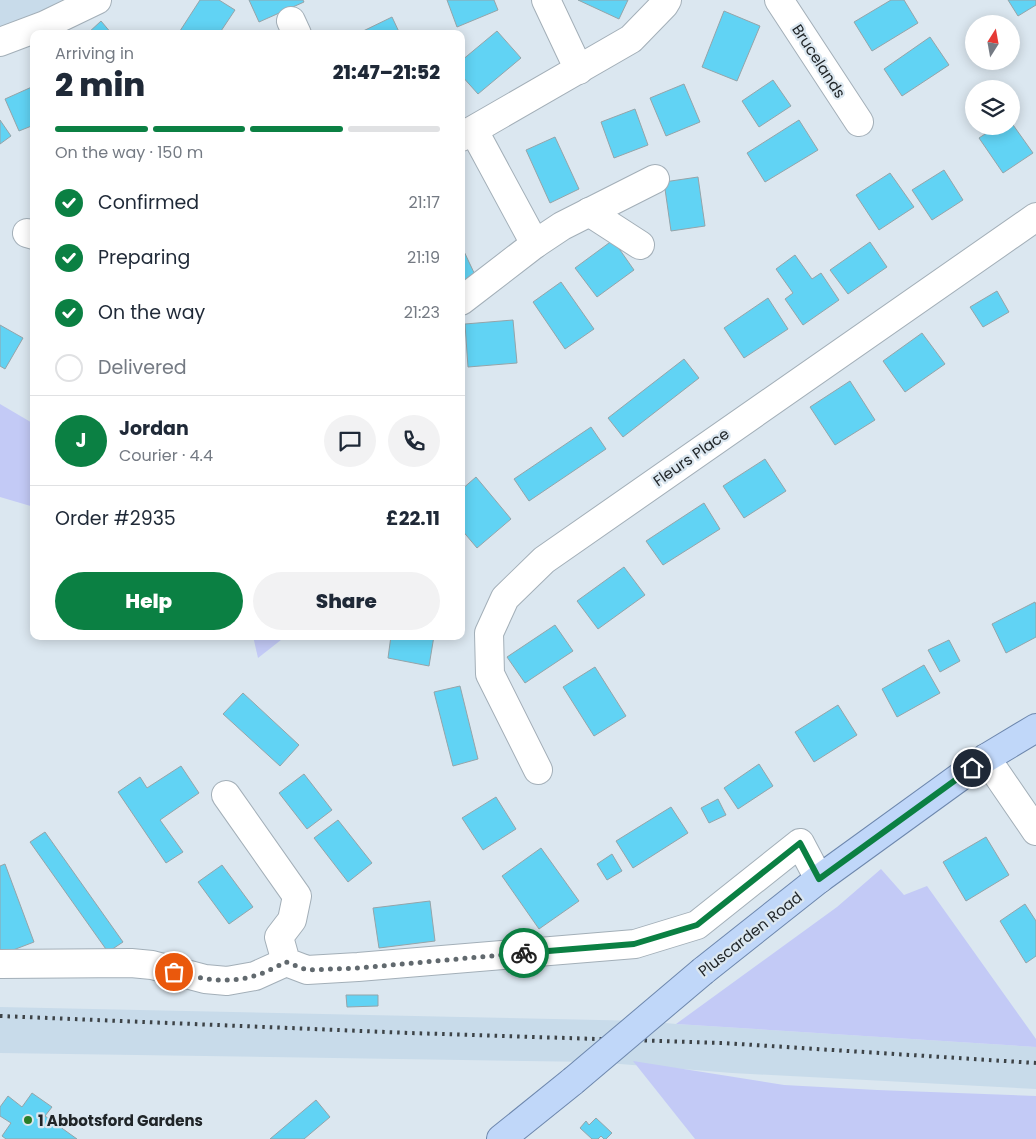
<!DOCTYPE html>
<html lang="en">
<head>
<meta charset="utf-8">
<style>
  :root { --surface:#fff; --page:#f2f2f3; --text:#1f2937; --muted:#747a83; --line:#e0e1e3; --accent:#0b8043 }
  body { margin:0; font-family:Poppins,sans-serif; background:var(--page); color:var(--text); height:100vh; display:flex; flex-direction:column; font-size:19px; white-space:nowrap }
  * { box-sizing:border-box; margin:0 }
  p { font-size:16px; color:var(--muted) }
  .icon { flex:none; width:28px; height:28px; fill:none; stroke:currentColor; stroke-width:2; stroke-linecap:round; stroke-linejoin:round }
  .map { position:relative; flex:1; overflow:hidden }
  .sheet { position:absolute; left:30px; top:30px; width:435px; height:610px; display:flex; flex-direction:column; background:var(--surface); border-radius:10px; box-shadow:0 2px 12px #0003 }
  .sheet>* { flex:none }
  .needle { width:32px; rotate:11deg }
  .controls { position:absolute; left:965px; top:15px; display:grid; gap:10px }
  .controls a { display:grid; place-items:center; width:55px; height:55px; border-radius:50%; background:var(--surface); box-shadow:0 2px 12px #0003; font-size:25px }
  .pin { position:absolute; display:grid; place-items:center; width:42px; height:42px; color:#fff; margin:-21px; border:2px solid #fff; border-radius:50%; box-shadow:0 1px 5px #0007 }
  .courier { position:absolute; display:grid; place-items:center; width:50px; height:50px; margin:-25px; border:4px solid #0b8043; border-radius:50%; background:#fff; color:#222; box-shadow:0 1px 6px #0007 }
  .headline em { font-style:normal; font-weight:800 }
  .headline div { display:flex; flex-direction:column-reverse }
  .headline { display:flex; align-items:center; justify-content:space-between; height:85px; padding:0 25px }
  h1 { font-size:32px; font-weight:800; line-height:38px }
  .bar { display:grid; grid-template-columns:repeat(4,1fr); gap:8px 5px; align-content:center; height:60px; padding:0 25px }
  .bar i { height:6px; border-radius:4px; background:var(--line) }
  .bar .active { background:var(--accent) }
  .bar p { grid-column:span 4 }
  .line { display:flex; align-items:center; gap:12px; padding:0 25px; border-top:1px solid var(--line) }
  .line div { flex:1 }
  .round { display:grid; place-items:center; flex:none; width:52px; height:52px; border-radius:26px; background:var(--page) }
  ol { padding:0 25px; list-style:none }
  li { display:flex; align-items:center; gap:15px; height:55px }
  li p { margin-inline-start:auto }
  li .icon { padding:5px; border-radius:50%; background:var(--accent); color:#fff; stroke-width:4 }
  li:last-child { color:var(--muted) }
  li i { width:28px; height:28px; border:2px solid var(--line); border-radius:50% }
  .button { display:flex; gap:10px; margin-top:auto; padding:10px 25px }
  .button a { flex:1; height:58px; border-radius:30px; background:var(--accent); color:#fff; font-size:20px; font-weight:800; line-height:58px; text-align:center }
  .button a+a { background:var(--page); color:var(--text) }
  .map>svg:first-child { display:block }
  .built { fill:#c8dbea }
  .green { fill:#c3caf6 }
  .building { fill:#61d3f4; stroke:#95a4a9 }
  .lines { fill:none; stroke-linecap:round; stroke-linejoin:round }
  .minor-casing { stroke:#a3afb8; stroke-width:30 }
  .major-casing { stroke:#6d87ad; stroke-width:30 }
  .minor { stroke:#fff; stroke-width:28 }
  .major { stroke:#c0d7f9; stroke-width:28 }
  .rail { stroke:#3d4347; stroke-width:4; stroke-dasharray:2.5 5; stroke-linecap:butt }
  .major-bridge-casing { stroke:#6d87ad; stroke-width:30; stroke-linecap:butt }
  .major-bridge { stroke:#c0d7f9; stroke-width:28 }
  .done { stroke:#61696e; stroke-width:5; stroke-dasharray:0 9 }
  .route { stroke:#0b8043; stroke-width:6 }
  .poi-dot { fill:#2a7d29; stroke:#dbe7f0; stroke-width:2 }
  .labels { text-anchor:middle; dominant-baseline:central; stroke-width:4.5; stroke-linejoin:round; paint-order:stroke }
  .street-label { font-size:15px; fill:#202528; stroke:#dbe7f0 }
  .poi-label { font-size:15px; font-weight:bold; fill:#202528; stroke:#dbe7f0; text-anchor:start }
</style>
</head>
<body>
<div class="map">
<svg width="1036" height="1139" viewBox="0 0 1036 1139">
  <rect width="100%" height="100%" fill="#dbe7f0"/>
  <g class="built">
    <path d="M0,0H97L0,42Z"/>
    <path d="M0,1007L599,1020L644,1021L676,1024L1036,1047V1089L732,1073L595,1062L0,1053Z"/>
  </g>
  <g class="green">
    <path d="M0,404L34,424V507L0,497Z"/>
    <path d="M253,636H286L258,658Z"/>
    <path d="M881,869L904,895L927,886L1036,1039V1047L676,1024L837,907Z"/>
    <path d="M633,1061L784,1085L877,1090L1036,1096V1139H695Z"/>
  </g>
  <g class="building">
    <path d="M200,0H219L235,10L219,34H178Z"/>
    <path d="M249,0H303L304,2L259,22Z"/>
    <path d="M447,0H494L498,10L457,27Z"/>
    <path d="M578,0H628L619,19Z"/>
    <path d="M891,0H904L918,23L872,51L854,22Z"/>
    <path d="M1008,0H1036V5L1018,16Z"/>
    <path d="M724,11L760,26L737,81L702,67Z"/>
    <path d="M392,17L400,34H357Z"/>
    <path d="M101,21L112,34H87Z"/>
    <path d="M497,31L521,58L478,94L461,75V61Z"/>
    <path d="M930,37L949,65L902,96L884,69Z"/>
    <path d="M773,80L791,106L759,127L742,101Z"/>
    <path d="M684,84L700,122L666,136L650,98Z"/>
    <path d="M34,86V125L19,131L5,99Z"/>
    <path d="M635,109L648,145L614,158L601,122Z"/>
    <path d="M0,120L11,136L0,144Z"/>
    <path d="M799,120L818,150L765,182L747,153Z"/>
    <path d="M1011,122L1033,153L1003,173L979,138L997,126H1011Z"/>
    <path d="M555,137L579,189L550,203L526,150Z"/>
    <path d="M944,170L963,200L932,220L912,190Z"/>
    <path d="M890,173L914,207L879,230L856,195Z"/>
    <path d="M698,177L705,226L671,231L664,182Z"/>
    <path d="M613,240L634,270L597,297L575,268Z"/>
    <path d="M870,242L887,267L848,294L830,270Z"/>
    <path d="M461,245L476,277L461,284Z"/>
    <path d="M795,255L812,279L821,273L839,300L803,325L785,299L793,293L776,269Z"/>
    <path d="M561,282L594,329L565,349L533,302Z"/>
    <path d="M997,291L1009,312L983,327L970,307Z"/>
    <path d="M768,298L788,329L744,358L724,328Z"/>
    <path d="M513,320L517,363L468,367L465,324Z"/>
    <path d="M0,325L23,338L5,369L0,366Z"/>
    <path d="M922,333L945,364L905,392L883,361Z"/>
    <path d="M34,343V374H33L31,344Z"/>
    <path d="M684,359L699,378L623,437L608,418Z"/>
    <path d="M850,381L875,420L835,445L810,407Z"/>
    <path d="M591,427L606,449L529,501L514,479Z"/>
    <path d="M765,459L786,491L744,518L723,486Z"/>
    <path d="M476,477L511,519L477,548L461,529V490Z"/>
    <path d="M704,503L720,529L663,565L646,541Z"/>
    <path d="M624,567L645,595L598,629L577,601Z"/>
    <path d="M1035,602L1036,605V637L1006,653L992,624Z"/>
    <path d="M555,625L573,651L525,683L507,657Z"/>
    <path d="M391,636H434L429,666L388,658Z"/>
    <path d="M949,640L960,661L940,672L928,650Z"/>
    <path d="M924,665L940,693L897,717L882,689Z"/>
    <path d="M595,667L626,716L594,736L563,687Z"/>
    <path d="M460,686L478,759L453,766L434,692Z"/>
    <path d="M243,693L299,745L280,766L223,714Z"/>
    <path d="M838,705L857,735L814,762L795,732Z"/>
    <path d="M759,764L773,786L738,809L724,788Z"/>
    <path d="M181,766L199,793L160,820L183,852L166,863L118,792L140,777L147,788Z"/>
    <path d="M304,774L332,810L307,829L279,793Z"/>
    <path d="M496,797L516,829L483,850L462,818Z"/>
    <path d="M718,799L726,815L709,823L701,808Z"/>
    <path d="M671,807L688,833L633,868L616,841Z"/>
    <path d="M338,820L372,863L348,882L314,838Z"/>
    <path d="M45,832L123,942L108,952L30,842Z"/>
    <path d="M986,837L1009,875L966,901L943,862Z"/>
    <path d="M541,848L579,901L539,929L502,876Z"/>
    <path d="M612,854L622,871L607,880L597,864Z"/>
    <path d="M5,864L34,942L0,955V866Z"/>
    <path d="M222,865L253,907L229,924L198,882Z"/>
    <path d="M430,901L435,941L379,948L373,908Z"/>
    <path d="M1025,904L1036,921V956L1026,963L1000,921Z"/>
    <path d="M346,995H378V1006L347,1007Z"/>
    <path d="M32,1093L52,1107L45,1116L77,1139H6L2,1136L11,1123L0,1116V1107L8,1096L22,1107Z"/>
    <path d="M316,1100L330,1117L304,1139H270Z"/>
    <path d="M596,1118L612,1133L606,1139H604L601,1136L598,1139H592L580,1128L586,1121L589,1125Z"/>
  </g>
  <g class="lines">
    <g class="minor-casing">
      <g id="minor">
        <path d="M546,0L579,70"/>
        <path d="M779,0L859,122"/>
        <path d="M291,21L297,34"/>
        <path d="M0,42L45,25L97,0"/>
        <path d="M474,131L535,244"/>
        <path d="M461,137L631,39L664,5L667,0"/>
        <path d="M589,212L640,245"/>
        <path d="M27,233L34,235"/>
        <path d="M461,301L535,244L562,226L655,179"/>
        <path d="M986,758L1036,831"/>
        <path d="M538,770L490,674L489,633L505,598L544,560L1036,217"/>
        <path d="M226,795L297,896L292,920L279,937L286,962L307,970L358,967L635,944L697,925L800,843L819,879"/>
        <path d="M0,964L131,963L152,965L205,979L227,981L255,976L286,962"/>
      </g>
    </g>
    <g class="major-casing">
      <g id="major">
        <path d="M703,971L819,879L986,758L1036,728"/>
        <path d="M501,1139L573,1081"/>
      </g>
    </g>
    <use href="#minor" class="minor"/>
    <use href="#major" class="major"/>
    <path class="rail" d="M0,1016L410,1033L723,1043L1036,1063"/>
    <g class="major-bridge-casing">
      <path id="major-bridge" d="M573,1081L703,971"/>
    </g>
    <use href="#major-bridge" class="major-bridge"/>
  </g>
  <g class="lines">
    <path class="done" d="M174,972C202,979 226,984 254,976C265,973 276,967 286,962L307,970L358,968L524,953"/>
    <path class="route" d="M524,953L634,944L697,925L800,843L819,879L972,768"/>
  </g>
  <circle class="poi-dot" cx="28" cy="1120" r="5"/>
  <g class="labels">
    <g class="street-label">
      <text transform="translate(819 61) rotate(57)">Brucelands</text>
      <text transform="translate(691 457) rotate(-35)">Fleurs Place</text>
      <text transform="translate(750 934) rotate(-38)">Pluscarden Road</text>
    </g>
    <g class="poi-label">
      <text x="38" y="1120">1 Abbotsford Gardens</text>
    </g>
  </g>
</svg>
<div class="controls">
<a><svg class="needle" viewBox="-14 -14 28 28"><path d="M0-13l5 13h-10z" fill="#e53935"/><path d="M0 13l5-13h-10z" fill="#747a83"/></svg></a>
<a><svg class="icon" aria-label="layers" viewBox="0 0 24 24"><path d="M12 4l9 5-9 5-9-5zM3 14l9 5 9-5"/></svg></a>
</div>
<div class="pin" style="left:174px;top:972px;background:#ea580c"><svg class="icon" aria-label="bag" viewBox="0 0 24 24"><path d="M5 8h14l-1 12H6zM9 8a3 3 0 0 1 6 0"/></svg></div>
<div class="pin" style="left:972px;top:768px;background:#1f2937"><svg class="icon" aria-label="home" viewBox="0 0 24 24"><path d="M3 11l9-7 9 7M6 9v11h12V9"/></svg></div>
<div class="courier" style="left:524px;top:953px"><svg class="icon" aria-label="bike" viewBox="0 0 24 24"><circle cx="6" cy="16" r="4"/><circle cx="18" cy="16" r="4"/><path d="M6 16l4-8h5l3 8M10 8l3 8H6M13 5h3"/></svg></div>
<section class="sheet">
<div class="headline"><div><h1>2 min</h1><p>Arriving in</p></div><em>21:47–21:52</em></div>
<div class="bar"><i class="active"></i><i class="active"></i><i class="active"></i><i></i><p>On the way · 150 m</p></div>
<ol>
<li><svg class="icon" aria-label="check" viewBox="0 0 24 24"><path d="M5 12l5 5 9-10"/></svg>Confirmed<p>21:17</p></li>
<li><svg class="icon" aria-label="check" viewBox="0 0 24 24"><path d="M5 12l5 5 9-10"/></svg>Preparing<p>21:19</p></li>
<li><svg class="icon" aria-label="check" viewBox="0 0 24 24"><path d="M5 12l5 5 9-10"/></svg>On the way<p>21:23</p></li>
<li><i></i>Delivered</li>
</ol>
<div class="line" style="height:90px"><b class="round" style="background:var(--accent);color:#fff">J</b><div><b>Jordan</b><p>Courier · 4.4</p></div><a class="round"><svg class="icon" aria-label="chat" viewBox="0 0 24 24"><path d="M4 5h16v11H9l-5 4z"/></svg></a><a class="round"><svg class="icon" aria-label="phone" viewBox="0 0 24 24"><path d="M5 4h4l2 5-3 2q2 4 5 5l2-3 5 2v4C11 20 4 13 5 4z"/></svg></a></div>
<div class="line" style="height:65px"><div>Order #2935</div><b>£22.11</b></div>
<div class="button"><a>Help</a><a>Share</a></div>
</section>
</div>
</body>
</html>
